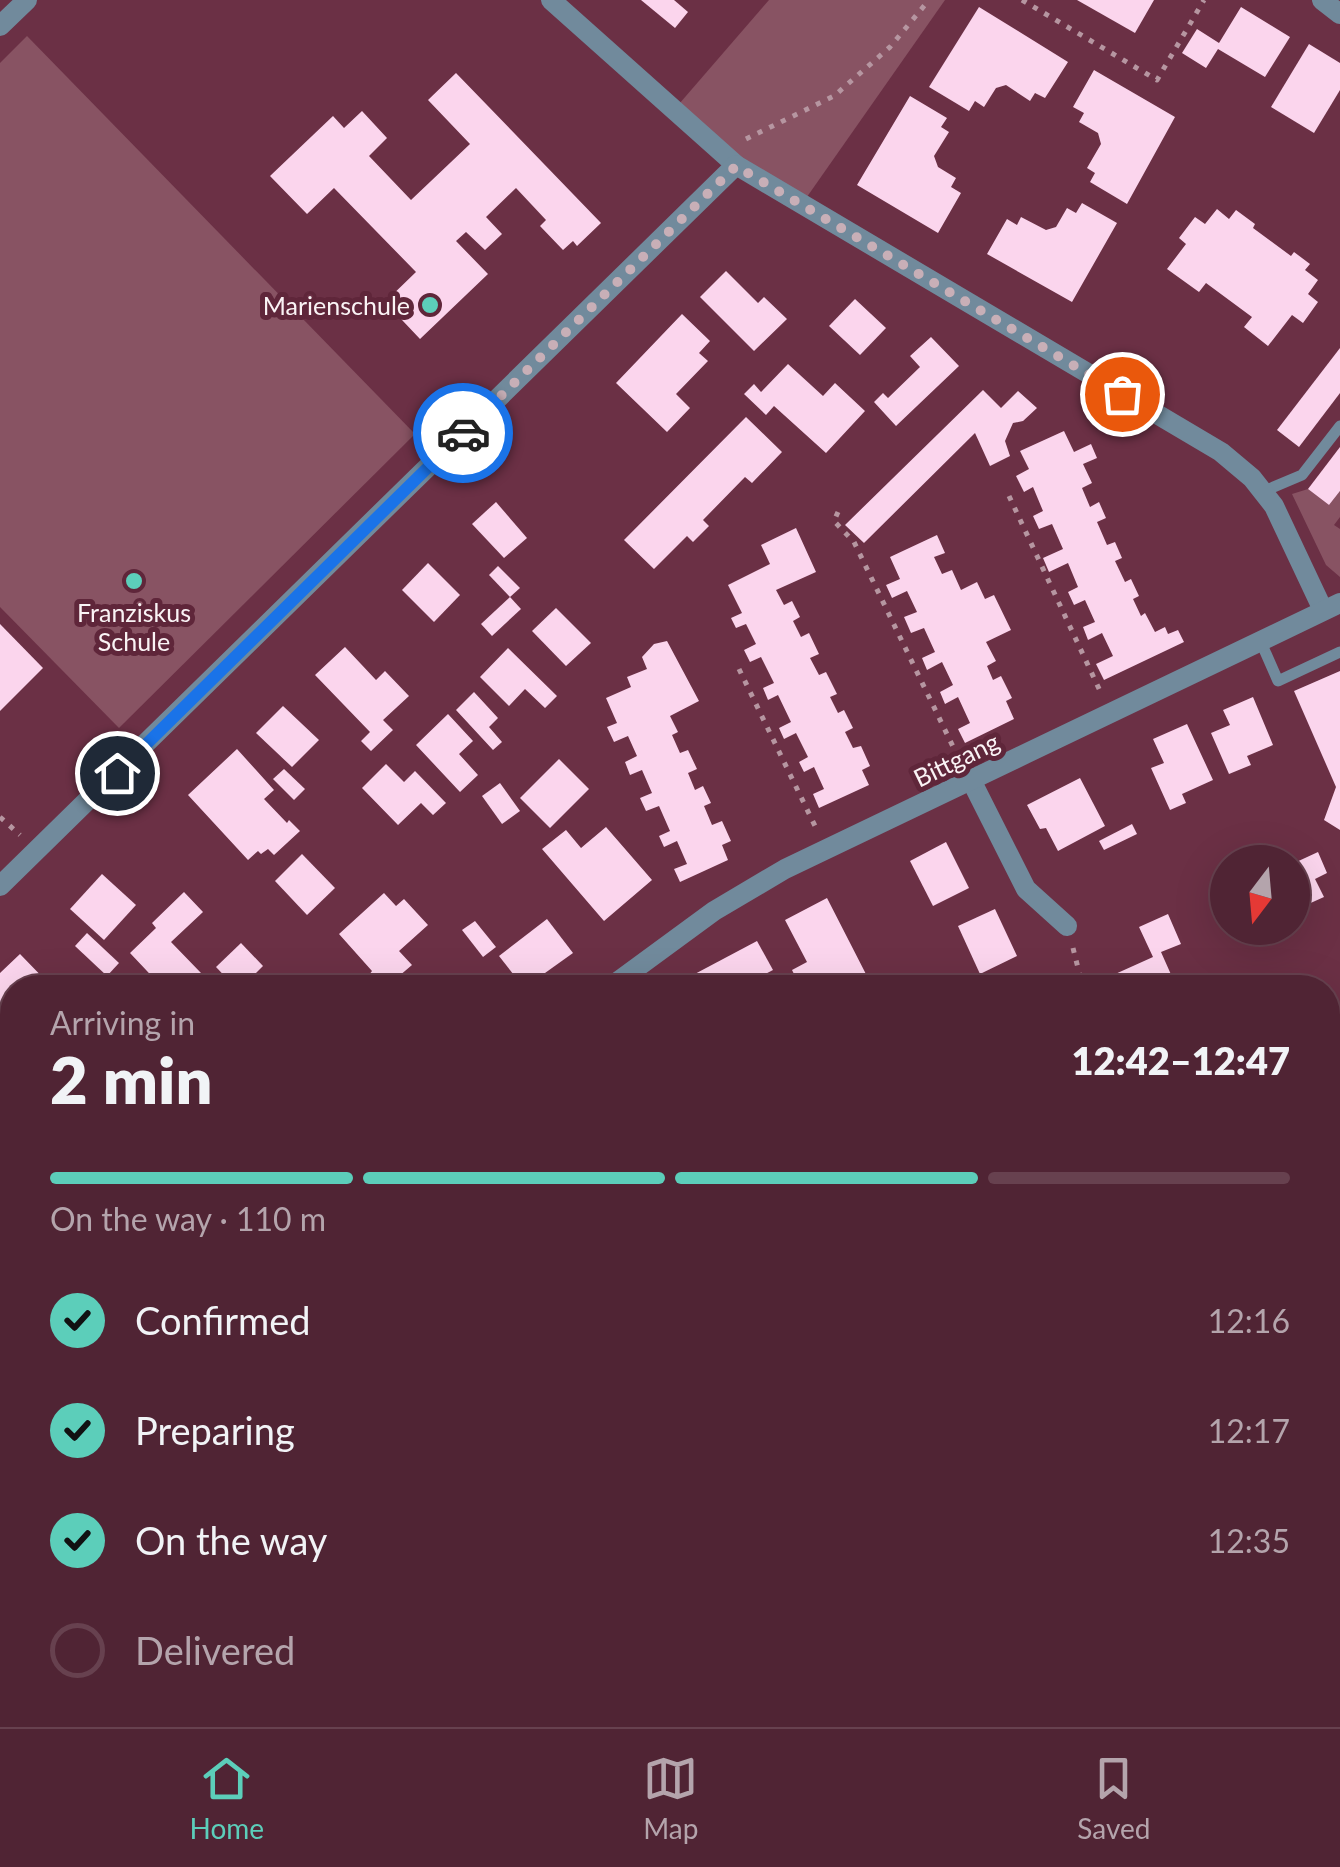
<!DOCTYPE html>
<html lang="en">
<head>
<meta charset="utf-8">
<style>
  :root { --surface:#502434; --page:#562c3c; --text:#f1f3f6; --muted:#b4a4ac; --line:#67414f; --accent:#5cceba }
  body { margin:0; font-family:Lato,sans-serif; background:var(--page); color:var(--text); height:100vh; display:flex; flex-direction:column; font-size:38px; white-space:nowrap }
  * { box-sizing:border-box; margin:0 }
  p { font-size:32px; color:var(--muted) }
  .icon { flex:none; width:55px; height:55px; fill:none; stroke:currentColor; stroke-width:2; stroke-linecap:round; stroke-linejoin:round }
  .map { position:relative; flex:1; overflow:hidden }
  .drawer { position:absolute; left:0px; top:975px; width:1340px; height:752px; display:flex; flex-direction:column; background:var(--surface); border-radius:40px 40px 0 0; box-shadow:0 10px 40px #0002,0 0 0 2px var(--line) }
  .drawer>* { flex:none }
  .needle { width:65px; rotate:196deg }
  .fabs { position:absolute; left:1210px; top:845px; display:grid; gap:20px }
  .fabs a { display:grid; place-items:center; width:100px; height:100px; border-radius:50%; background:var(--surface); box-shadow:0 10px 40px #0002,0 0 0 2px var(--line); font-size:50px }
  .pin { position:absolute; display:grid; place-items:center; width:85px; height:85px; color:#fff; margin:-42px; border:5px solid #fff; border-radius:50%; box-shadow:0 2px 10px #0007 }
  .courier { position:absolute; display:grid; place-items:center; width:100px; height:100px; margin:-50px; border:8px solid #1a73e8; border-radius:50%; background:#fff; color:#222; box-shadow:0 2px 12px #0007 }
  .overview em { font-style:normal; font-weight:800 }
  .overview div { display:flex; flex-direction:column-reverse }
  .overview { display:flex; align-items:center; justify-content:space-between; height:170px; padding:0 50px }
  h1 { font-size:65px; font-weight:800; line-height:75px }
  .bar { display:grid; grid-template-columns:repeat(4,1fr); gap:15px 10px; align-content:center; height:120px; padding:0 50px }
  .bar i { height:12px; border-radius:8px; background:var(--line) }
  .bar .active { background:var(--accent) }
  .bar p { grid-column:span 4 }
  ol { padding:0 50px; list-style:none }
  li { display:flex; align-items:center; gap:30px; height:110px }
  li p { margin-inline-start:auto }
  li .icon { padding:10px; border-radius:50%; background:var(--accent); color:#111; stroke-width:4 }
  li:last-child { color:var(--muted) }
  li i { width:55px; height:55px; border:5px solid var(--line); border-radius:50% }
  .tab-bar { display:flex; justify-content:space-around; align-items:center; height:140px; border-top:2px solid var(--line); background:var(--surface); font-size:28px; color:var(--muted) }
  .tab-bar a { display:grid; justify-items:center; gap:5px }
  .tab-bar .active { color:var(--accent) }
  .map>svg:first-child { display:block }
  .green { fill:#885363 }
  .building { fill:#fbd5ed }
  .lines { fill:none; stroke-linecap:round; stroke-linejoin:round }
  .path { stroke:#b696a1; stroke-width:5; stroke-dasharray:5 8; stroke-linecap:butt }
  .service { stroke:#718a9c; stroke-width:11 }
  .minor { stroke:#718a9c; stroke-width:20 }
  .done { stroke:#c8afb7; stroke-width:10; stroke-dasharray:0 18 }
  .route { stroke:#1a73e8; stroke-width:12 }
  .poi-dot { fill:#5cceba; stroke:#5f263a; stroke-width:4 }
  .labels { text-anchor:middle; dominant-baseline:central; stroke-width:10; stroke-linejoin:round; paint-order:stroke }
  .poi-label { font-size:25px; fill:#faf3f5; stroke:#5f263a; text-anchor:end }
  .street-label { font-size:25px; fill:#faf3f5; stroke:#5f263a }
</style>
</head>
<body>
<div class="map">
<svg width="1340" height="1727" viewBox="0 0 1340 1727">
  <rect width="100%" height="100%" fill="#6b3045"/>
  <g class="green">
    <path d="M769,0H945L802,204L673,111Z"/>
    <path d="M27,36L415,434L119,728L0,607V63Z"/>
    <path d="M1308,489L1329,505L1340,491V517L1334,525L1340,529V577L1326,565L1292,494Z"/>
  </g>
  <g class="building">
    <path d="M641,0H674L688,12L675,28Z"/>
    <path d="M1077,0H1154L1135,33Z"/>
    <path d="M979,7L1068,62L1045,98L1035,93L1030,101L1006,85L996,88L984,107L975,101L969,111L929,87Z"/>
    <path d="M1241,7L1290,37L1265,77L1218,49L1206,68L1182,53L1197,29L1219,43Z"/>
    <path d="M1309,44L1340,63V90L1314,133L1271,107Z"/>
    <path d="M1094,70L1175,117L1127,204L1090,182L1095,173L1087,168L1101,144L1098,133L1079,122L1084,113L1073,107Z"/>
    <path d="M456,73L601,223L577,246L573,241L563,250L540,226L546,220L516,188L486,217L502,234L485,250L466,232L456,241L488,274L420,339L385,302L416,272L334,188L307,214L270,176L333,116L344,128L362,111L387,138L369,156L411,200L470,144L428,100Z"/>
    <path d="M910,96L947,118L941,127L949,132L934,156L938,167L956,178L951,187L961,193L938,233L857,185Z"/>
    <path d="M1082,203L1117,223L1072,302L987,254L1007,219L1017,225L1021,217L1046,230L1056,227L1067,208L1076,213Z"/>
    <path d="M1217,209L1229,219L1236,210L1255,224L1253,228L1291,256L1294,252L1310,264L1305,270L1318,280L1308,294L1318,302L1303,323L1292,315L1268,346L1244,327L1252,317L1206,283L1199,292L1167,269L1186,244L1179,238L1195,217L1205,224Z"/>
    <path d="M726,271L758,303L764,297L787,319L754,351L700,297Z"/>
    <path d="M855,299L886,328L860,355L829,326Z"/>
    <path d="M682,314L710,341L699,353L708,361L676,394L690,408L667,432L616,383Z"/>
    <path d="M931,337L959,366L896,426L874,402L883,393L888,398L920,367L910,356Z"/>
    <path d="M1340,348V393L1299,447L1277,430Z"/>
    <path d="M788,364L823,396L835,383L865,411L826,453L774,406L766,415L744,394L754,384L761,392Z"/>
    <path d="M983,390L1001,408L1018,391L1037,408L1023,421L1013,423L1005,441L1010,456L990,466L975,433L864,543L845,525Z"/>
    <path d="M746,417L782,452L752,483L745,477L703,520L709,526L693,542L687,536L654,569L624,540Z"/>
    <path d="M1064,431L1074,452L1091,444L1097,458L1083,464L1092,483L1082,488L1090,507L1099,502L1106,518L1097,522L1107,545L1115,542L1122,558L1115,561L1125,582L1131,579L1139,596L1133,599L1141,616L1145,613L1155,632L1165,627L1168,634L1178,630L1184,642L1104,680L1096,664L1113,656L1102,633L1088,640L1083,627L1095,622L1085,600L1074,605L1068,592L1078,587L1068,563L1049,572L1043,558L1063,549L1052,524L1039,529L1033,516L1043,511L1033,487L1024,492L1016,476L1029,469L1020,451Z"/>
    <path d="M1340,447V491L1329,505L1308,489Z"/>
    <path d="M496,502L527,538L504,558L472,524Z"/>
    <path d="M796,528L816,572L776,590L784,605L792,601L800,617L793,621L801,637L809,633L819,654L810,658L819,675L826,672L837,694L830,697L838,713L844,710L853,728L845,732L853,748L861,746L870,766L862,770L869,785L819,808L813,794L824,789L814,767L804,772L799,762L808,757L796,733L784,739L779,728L791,722L778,695L768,700L763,688L774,683L761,657L750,662L744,650L756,644L746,624L736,628L731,618L742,613L728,585L770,564L761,545Z"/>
    <path d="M937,535L945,553L934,557L942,574L952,570L961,590L977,582L985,599L994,595L1011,630L986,642L996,661L987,666L993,680L1001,676L1012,698L1006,701L1014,719L965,743L958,729L970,723L958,697L945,704L940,692L953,685L942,662L927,670L922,658L935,652L924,628L911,633L904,617L917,612L907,591L892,598L886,585L900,579L890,557Z"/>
    <path d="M428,563L460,595L434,622L402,590Z"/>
    <path d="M498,566L520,588L510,597L489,575Z"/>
    <path d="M510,597L521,609L492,636L481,624Z"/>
    <path d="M556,608L591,643L566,666L532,631Z"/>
    <path d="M0,624L43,668L0,711Z"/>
    <path d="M667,641L699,701L670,716L678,732L672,735L680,753L688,750L697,769L688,773L695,790L703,786L711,803L704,806L712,825L722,821L731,841L722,845L728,860L680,882L674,869L687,864L677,841L664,847L659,836L670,831L659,806L646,811L640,798L652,793L642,770L630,775L625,762L637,756L628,736L614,742L607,727L617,723L606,698L631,687L627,677L647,669L642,657L654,644Z"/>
    <path d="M345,647L376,680L385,671L409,696L383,720L393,730L371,751L361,741L370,732L315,675Z"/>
    <path d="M508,648L557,696L545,708L525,689L509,706L480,677Z"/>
    <path d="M1340,671V830L1324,820L1336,787L1294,691Z"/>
    <path d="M474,692L498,718L489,727L502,742L493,750L456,710Z"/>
    <path d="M1253,697L1273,745L1247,756L1251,765L1229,774L1211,733L1230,725L1223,710Z"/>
    <path d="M283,706L319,740L292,767L256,733Z"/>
    <path d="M448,714L473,741L459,754L478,775L460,792L416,745Z"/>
    <path d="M1187,724L1213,780L1182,794L1186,803L1170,810L1151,768L1164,763L1153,739Z"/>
    <path d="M237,749L274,790L264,799L287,823L289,820L300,831L274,855L268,849L261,854L258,851L248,860L188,795Z"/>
    <path d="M559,759L589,789L550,828L520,798Z"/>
    <path d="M386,764L404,782L415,771L446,803L433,815L421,803L398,825L362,788Z"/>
    <path d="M284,769L305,789L294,800L273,779Z"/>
    <path d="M1080,778L1105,826L1058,851L1046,828L1040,829L1027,805Z"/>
    <path d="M500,783L520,811L502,824L482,796Z"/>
    <path d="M1132,824L1137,834L1104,850L1099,841Z"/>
    <path d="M606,827L652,880L604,921L542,849L566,830L581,848Z"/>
    <path d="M946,842L969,888L933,906L910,861Z"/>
    <path d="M1318,852L1327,873L1315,879L1324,897L1295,910L1292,903V864Z"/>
    <path d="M302,854L335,888L307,915L275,881Z"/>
    <path d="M102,874L136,905L104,940L70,909Z"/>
    <path d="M184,892L203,912L171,942L201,973L186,988H163L130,953L156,928L152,923Z"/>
    <path d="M384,893L396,906L404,899L428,925L399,951L412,965L392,982L396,988H380L369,975L372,971L339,934Z"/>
    <path d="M827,898L870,982L860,988H801L792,970L807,962L785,920Z"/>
    <path d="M995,909L1017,956L980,974L958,926Z"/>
    <path d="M1168,914L1181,944L1161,952L1177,988H1119L1113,975L1153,957L1139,927Z"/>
    <path d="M547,919L573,953L524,988L499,956Z"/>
    <path d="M475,921L496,947L483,957L462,930Z"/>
    <path d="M87,933L119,963L107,976L75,946Z"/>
    <path d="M757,941L773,970L739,988H697L691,976Z"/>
    <path d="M241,943L263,966L241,988H236L216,967Z"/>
    <path d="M20,954L53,988H12V1073L0,1061V1042L3,1039L0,1035V973Z"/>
    <path d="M1340,1461V1485L1330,1486L1329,1462Z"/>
    <rect x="375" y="1715" width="42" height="12"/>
    <path d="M631,1715H696L693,1727H646L648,1720Z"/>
  </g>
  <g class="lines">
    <g class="path">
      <path d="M1022,0L1157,80L1204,0"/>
      <path d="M746,139L834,96L890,47L929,0"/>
      <path d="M1009,496L1101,693"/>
      <path d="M838,512L834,521L854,542L960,761"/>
      <path d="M739,669L816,828"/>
      <path d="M0,817L20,835"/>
      <path d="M1073,948L1083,988"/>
    </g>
    <g class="service">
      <path d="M1262,492L1302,475L1340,426"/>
      <path d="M1260,640L1278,681L1340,652"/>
    </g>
    <g class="minor">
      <path d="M551,0L736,165L1221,452L1252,478L1274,506L1323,610"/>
      <path d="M1322,0L1340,14"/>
      <path d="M0,26L27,0"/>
      <path d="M971,780L1026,889L1067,926"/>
      <path d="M0,886L736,165"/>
      <path d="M609,988L714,911L785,869L1340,603"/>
      <path d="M0,1188L12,1201"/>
      <path d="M1328,1199L1340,1200"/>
      <path d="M321,1715V1727"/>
      <path d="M613,1727V1715"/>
    </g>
  </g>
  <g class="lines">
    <path class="done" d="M463,433L736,166L1122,394"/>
    <path class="route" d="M117,773L463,433"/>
  </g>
  <g class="poi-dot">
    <circle cx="430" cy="305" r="10"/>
    <circle cx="134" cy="581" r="10"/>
  </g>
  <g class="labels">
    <g class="poi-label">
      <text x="410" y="305">Marienschule</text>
      <text x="134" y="612" text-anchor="middle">Franziskus<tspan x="134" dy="29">Schule</tspan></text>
    </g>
    <g class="street-label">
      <text transform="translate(956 759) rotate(-26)">Bittgang</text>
    </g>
  </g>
</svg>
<div class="fabs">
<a><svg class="needle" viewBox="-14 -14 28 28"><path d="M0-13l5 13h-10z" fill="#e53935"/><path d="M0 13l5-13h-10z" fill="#b4a4ac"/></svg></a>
</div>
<div class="pin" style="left:1122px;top:394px;background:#ea580c"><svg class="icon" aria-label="bag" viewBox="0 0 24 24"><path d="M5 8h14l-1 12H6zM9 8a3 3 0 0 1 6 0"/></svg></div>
<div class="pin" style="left:117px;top:773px;background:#1f2937"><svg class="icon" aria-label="home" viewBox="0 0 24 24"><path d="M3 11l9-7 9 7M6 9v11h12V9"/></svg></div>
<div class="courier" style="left:463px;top:433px"><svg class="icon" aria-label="car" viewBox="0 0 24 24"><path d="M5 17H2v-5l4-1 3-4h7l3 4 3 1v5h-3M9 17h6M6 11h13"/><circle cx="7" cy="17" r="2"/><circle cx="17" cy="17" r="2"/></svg></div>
<section class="drawer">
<div class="overview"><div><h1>2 min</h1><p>Arriving in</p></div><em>12:42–12:47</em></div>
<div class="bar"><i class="active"></i><i class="active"></i><i class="active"></i><i></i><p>On the way · 110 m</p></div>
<ol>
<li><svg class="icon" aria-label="check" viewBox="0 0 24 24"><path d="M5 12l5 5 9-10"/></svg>Confirmed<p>12:16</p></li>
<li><svg class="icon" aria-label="check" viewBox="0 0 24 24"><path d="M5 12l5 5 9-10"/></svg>Preparing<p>12:17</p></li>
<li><svg class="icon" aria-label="check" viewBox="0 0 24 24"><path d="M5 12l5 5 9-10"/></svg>On the way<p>12:35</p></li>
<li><i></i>Delivered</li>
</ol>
</section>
</div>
<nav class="tab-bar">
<a class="active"><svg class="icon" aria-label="home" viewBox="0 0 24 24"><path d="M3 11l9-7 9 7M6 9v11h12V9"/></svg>Home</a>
<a><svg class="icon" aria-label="map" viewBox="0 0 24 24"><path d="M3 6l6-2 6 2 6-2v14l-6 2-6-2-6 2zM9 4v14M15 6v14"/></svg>Map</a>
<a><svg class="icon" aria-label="saved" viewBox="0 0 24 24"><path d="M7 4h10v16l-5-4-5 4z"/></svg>Saved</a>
</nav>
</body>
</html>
